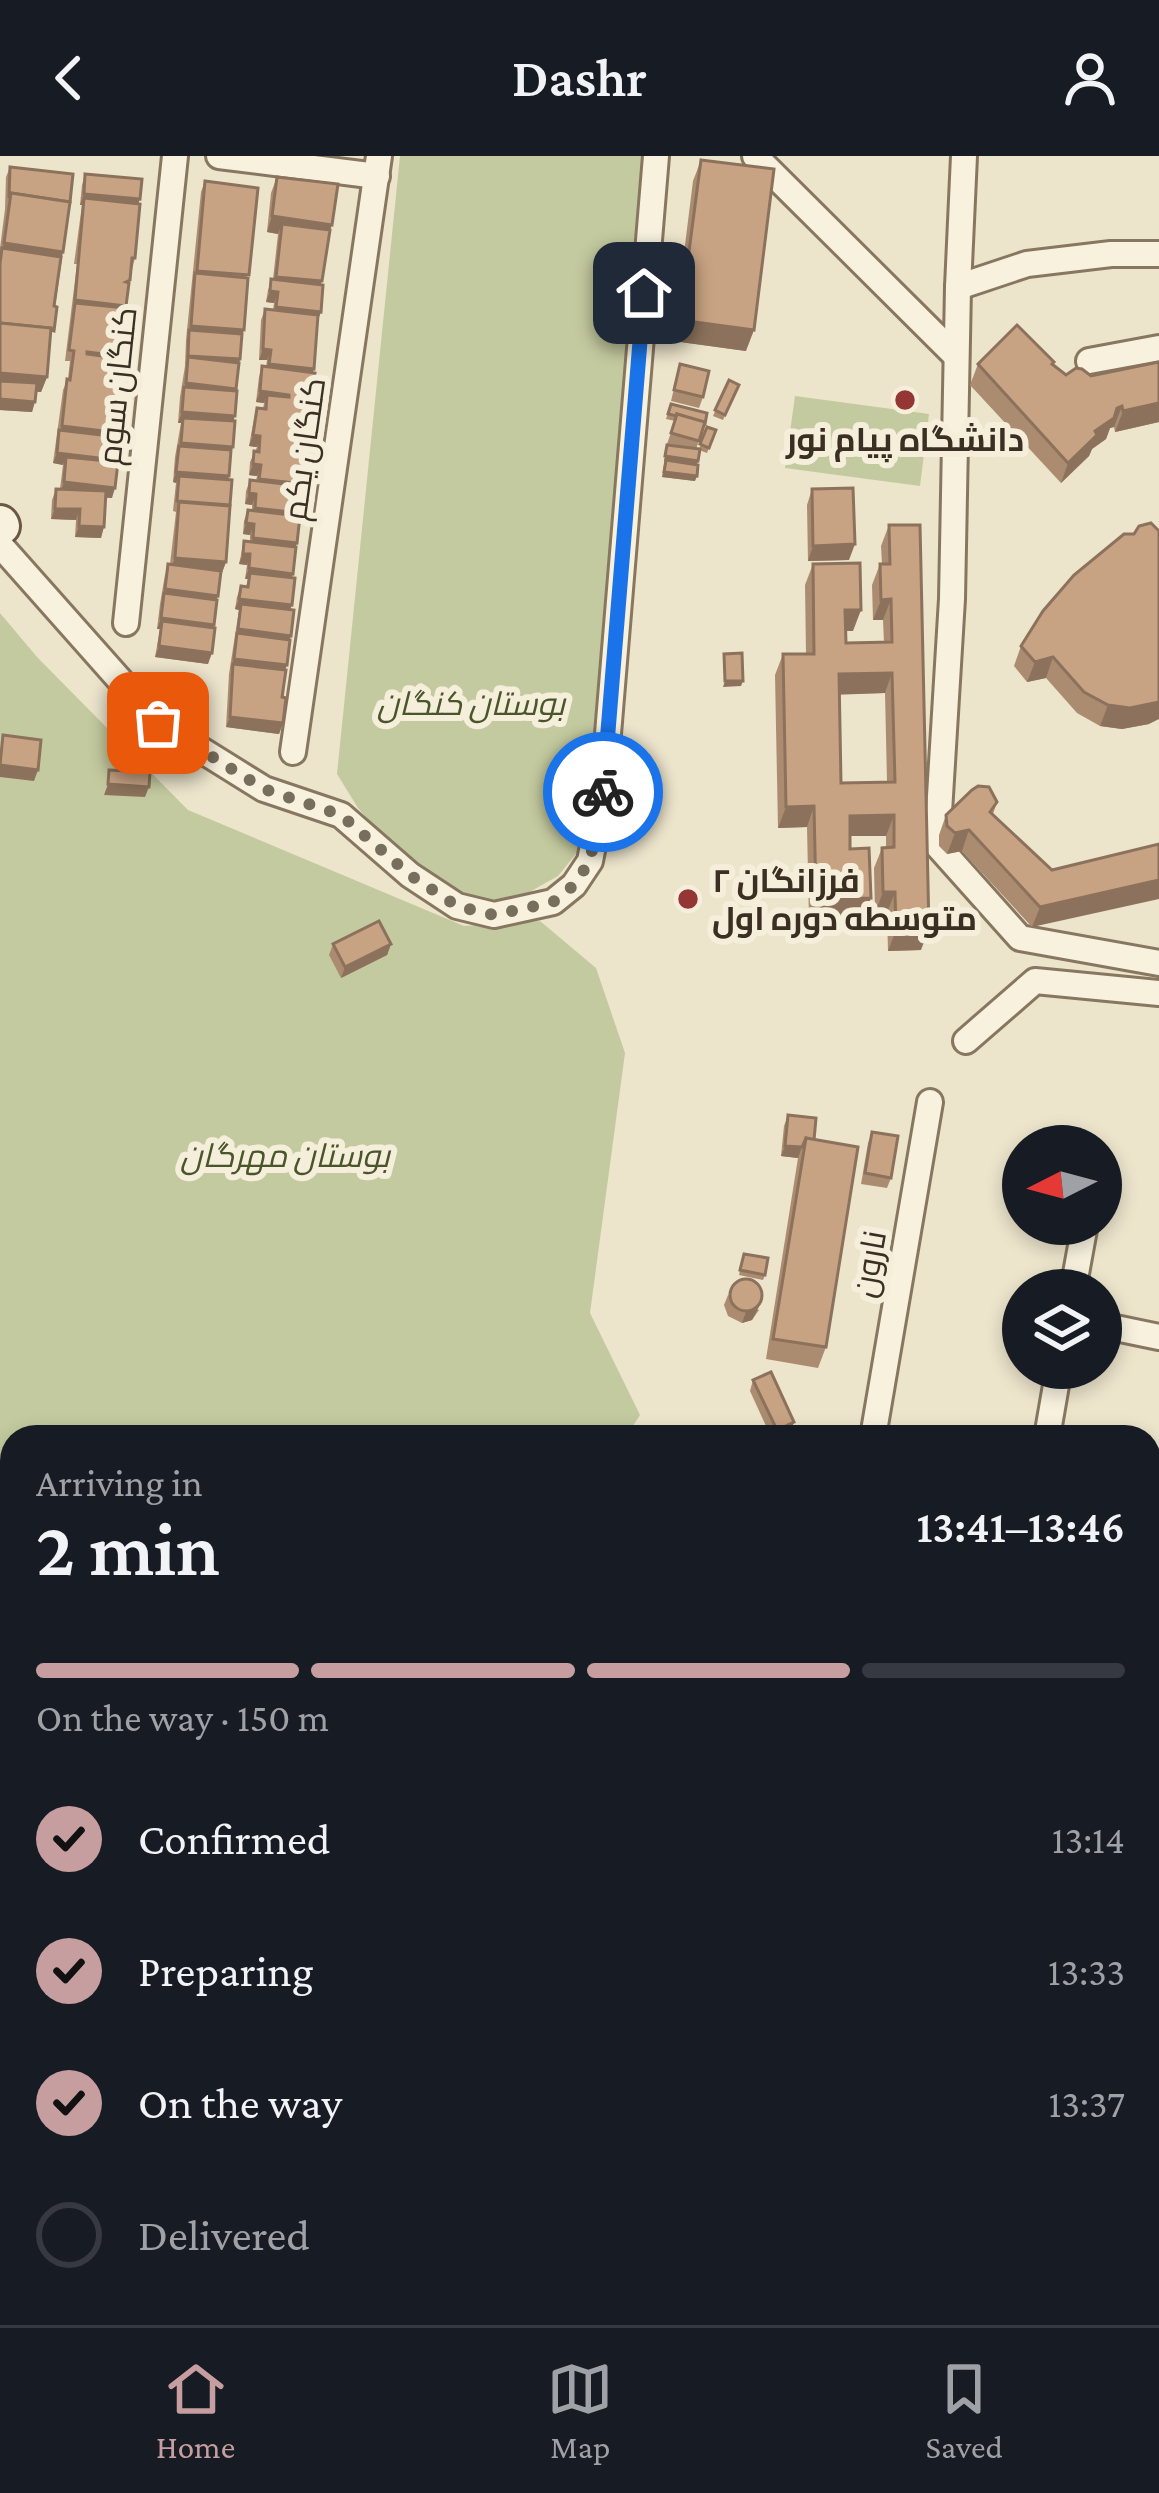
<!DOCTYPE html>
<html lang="en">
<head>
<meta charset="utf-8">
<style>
  :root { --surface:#171b24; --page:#20242c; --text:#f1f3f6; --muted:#9ea1a6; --line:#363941; --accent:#c79e9f }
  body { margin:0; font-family:"Crimson Pro",Cairo,serif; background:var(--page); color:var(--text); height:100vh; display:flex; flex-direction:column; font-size:45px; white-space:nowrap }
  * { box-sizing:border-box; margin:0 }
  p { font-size:39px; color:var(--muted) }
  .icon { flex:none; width:66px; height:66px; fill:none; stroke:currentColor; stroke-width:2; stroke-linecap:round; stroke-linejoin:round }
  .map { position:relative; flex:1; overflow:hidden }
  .side { position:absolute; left:0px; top:1269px; width:1161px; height:900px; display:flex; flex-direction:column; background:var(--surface); border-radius:36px 36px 0 0; box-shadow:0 6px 18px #0003 }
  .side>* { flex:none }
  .needle { width:78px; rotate:264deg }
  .controls { position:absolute; left:1002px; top:969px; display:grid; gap:24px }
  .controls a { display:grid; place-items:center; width:120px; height:120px; border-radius:50%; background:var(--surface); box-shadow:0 6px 18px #0003; font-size:60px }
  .pin { position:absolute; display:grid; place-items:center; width:102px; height:102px; color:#fff; margin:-51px; border-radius:24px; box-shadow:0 6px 18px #0006 }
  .courier { position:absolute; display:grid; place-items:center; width:120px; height:120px; margin:-60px; border:9px solid #1a73e8; border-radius:50%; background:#fff; color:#222; box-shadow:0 3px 15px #0007 }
  .headline em { font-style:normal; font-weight:600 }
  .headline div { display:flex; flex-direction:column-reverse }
  .headline { display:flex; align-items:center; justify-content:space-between; height:204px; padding:0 36px }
  h1 { font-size:78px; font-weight:600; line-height:90px }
  .bar { display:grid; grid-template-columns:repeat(4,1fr); gap:18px 12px; align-content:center; height:144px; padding:0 36px }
  .bar i { height:15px; border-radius:9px; background:var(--line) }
  .bar .current { background:var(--accent) }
  .bar p { grid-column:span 4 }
  ol { padding:0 36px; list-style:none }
  li { display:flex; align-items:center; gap:36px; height:132px }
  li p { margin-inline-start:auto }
  li .icon { padding:12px; border-radius:50%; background:var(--accent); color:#111; stroke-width:4 }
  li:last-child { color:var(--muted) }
  li i { width:66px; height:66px; border:6px solid var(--line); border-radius:50% }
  header { display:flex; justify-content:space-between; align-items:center; height:156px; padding:0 36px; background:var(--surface); font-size:54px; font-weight:600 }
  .tabs { display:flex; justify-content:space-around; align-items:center; height:168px; border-top:3px solid var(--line); background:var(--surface); font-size:33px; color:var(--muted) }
  .tabs a { display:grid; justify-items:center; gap:6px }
  .tabs .current { color:var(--accent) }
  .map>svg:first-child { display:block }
  .green { fill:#c4ca9f }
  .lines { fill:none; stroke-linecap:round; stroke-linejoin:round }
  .minor-casing { stroke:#887760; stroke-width:30 }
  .secondary-casing { stroke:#6a5843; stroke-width:42 }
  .minor { stroke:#f7f1de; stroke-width:24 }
  .secondary { stroke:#f7f1de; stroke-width:36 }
  .wall { fill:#ac8c71; fill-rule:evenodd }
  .shaded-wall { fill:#8c725c }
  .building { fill:#c8a383; stroke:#8c725c; stroke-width:3; fill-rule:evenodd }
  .done { stroke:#786e5d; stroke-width:12; stroke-dasharray:0 21.6 }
  .route { stroke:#1a73e8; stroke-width:15 }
  .poi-dot { fill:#943734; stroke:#f4eeda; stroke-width:4.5 }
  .labels { text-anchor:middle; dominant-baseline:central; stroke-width:12; stroke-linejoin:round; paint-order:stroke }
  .street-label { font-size:33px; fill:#3a2f22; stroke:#f4eeda }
  .poi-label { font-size:33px; font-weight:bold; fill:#3a2f22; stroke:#f4eeda }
  .park-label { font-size:33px; font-style:italic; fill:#49552a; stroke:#f4eeda }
</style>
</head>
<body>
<header><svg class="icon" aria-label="back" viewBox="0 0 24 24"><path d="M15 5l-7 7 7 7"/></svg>Dashr<svg class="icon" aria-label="person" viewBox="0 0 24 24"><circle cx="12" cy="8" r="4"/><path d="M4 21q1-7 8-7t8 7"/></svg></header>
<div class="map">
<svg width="1159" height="2169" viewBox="0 0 1159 2169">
  <rect width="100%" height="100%" fill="#ece4cb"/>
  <g class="green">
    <path d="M400,0H648L584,688L558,720L517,743L481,747L449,736L385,684L358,652L337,618Z"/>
    <path d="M795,240L929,258L920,330L785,312Z"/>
    <path d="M0,457L37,501L188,654L464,770L540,765L596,812L625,897L590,1157L640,1259L626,1281H12V1470L0,1468Z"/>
    <path d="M1149,1845L1159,1847V2132L1149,2130Z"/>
    <path d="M0,2027L12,2030V2157H525L523,2169H0Z"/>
  </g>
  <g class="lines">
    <g class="minor-casing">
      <g id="minor">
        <path d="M219,0L377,20"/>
        <path d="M755,0L956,200"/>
        <path d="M964,0L958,131L952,443L937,689L1020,782L1159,807"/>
        <path d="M958,131L1027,108L1111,98H1159"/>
        <path d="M1089,205L1159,192"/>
        <path d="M0,389L158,567L264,633L341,659L410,719L457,750L494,759L553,746L574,729L590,705L603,638L656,0"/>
        <path d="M126,467L175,0"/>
        <path d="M293,596L379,0"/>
        <path d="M966,885L1035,825L1159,837"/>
        <path d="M1073,1134L1085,1068"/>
        <path d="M1101,1169L1159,1181"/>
        <path d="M873,1281L930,946"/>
        <path d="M1047,1281L1059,1212"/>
        <path d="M0,1682L12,1685"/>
        <path d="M1149,1691L1159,1633"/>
        <path d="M0,1778L12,1714"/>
        <path d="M1149,1825L1159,1827"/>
        <path d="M0,1996L12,1998"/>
        <path d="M537,2169L539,2157"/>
        <path d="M571,2169L574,2157"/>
      </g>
    </g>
    <g class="secondary-casing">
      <path id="secondary" d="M0,368L1,370"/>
    </g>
    <use href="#minor" class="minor"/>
    <use href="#secondary" class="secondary"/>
  </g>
  <g class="wall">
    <path d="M701,4L746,195L673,185L693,25Z"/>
    <path d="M10,11L63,96L50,185L47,221L41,236H36L32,256L0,254V92L5,53L6,21Z"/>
    <path d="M85,18L138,48L135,102L128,129L112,276L106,305L112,342H106L101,382L75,381L76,364L51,363L52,344L56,333H60L63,309L53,307L63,234L68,223L70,205H65L77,108H74L82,49H80L82,29Z"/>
    <path d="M277,21L330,74L320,129L321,156L317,165L303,301L304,328L292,422L290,454H294L285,514L283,567L279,578L226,571L229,518L239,454L235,453L237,441L241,430L246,431L248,423H245L247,409L239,408L244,385H250V379L243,378L244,365L248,354L252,355V349L245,348L246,335L250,324L256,325L257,320L249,319L250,306L257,291L249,290L254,263L257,252L263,253L264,247L256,246L259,221L262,210L266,211L267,204H259L261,164L265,153L273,154L274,147L266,146L268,134L273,123L278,78L267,76L271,37Z"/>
    <path d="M205,25L248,124L228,323L226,406L220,422L208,508L155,501L160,473H157L160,448L165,419L170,408L176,356L173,355L176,327L173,326L175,301L181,267H178L180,241L185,210L186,184L201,36Z"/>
    <path d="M1159,206V266L1115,276L1114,271L1110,272L1106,283L1092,293L1089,300L1061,327L970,229L978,208L1052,209L1066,219L1091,220Z"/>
    <path d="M680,208L703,241L699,252L671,245Z"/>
    <path d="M729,224L739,229L723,264L713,260Z"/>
    <path d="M671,248L705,268L696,293H699L707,271L716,274L707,297L699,294L695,325L662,321L667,289L675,290L667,288L675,265L666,263Z"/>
    <path d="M812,333L849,404L808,405L807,349Z"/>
    <path d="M889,369L921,794L888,795L887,757H875L874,712L882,692L886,691V680H850V693L863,763L809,764L807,671L778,672L775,519L783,498H806L805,429L813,408L853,475H845L846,487H884L883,464H873L872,429L880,408H882L881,390ZM885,537L887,626L841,627L839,538Z"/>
    <path d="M1134,378L1149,568L1122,573L1100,570L1077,557L1046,522L1027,526L1014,510L1021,490Z"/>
    <path d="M997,646L993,658L1052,714L1159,688L1032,771L962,695L947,698L939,690V679L946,659Z"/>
    <path d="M333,788H391L387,799L341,822L329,799Z"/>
    <path d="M788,959L814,984L826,1191L818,1212L766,1203L798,1002L781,1000L784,970Z"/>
    <path d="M872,976L891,1022L887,1032L861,1028L868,987Z"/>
    <path d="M744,1098L765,1119L763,1124L739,1119Z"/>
    <path d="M728,1139L759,1154L752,1164L742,1167L728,1160L724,1149Z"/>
    <path d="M753,1224L794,1266L790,1277L781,1281H771L750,1235Z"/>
    <path d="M0,1508L12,1510V1582L7,1599L0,1640Z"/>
    <path d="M12,1870V1968L0,1966V1917Z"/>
  </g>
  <g class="shaded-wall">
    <path d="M84,38L140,43L136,54L84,42L82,49H80Z"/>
    <path d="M272,60L332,69L326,85L282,68L278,78L267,76Z"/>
    <path d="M4,87L63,96L58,111L2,92Z"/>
    <path d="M276,121L322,125L318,136L272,131Z"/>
    <path d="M270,135L278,136L274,147L266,146Z"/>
    <path d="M75,144L126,150L122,160L75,147L72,155Z"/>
    <path d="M276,151L321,156L317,166L272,161Z"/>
    <path d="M680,164L754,174L746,195L673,185Z"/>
    <path d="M191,170L244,174L240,185L189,175Z"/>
    <path d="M263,193L271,194L267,204H259Z"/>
    <path d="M188,200L240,203L236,214L188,201L184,210Z"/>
    <path d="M269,208L314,213L310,224L265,218Z"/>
    <path d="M0,217L47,221L41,236L0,233Z"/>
    <path d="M186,227L236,233L232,243L184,231Z"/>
    <path d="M260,235L289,239L285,250L267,239L264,247L256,246Z"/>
    <path d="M0,243L35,246L32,256L0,254Z"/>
    <path d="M1159,247V266L1115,276L1123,255Z"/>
    <path d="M1122,250L1114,271L1110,272L1106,283L1092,293L1089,300L1061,327L1068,307L1117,252Z"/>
    <path d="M182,256L235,260L231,271L183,262L181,267H178Z"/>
    <path d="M62,270L112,276L109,287L58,281Z"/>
    <path d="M253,279L260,280L257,291L249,290Z"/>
    <path d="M181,287L233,291L229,302L177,298Z"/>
    <path d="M57,297L107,303L103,313L66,301L63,309L53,307Z"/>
    <path d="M665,300L698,305L696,310L664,305Z"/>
    <path d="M253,308L261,309L257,320L249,319Z"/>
    <path d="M176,316L229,320L226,330L179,320L176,327L173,326Z"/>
    <path d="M664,316L697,320L695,325L662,321Z"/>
    <path d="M64,326L115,332L112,342L60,337Z"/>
    <path d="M249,337L256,338L252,349L245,348Z"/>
    <path d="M255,352L299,357L295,368L251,363Z"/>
    <path d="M55,353H80L76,364L51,363Z"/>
    <path d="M246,367L254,368L250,379L243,378Z"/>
    <path d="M79,370L104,371L101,382L75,381Z"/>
    <path d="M253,382L297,387L293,398L249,393Z"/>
    <path d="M855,388L849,404L808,405L813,390Z"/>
    <path d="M243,398H250L247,409L239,408Z"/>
    <path d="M175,402L226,406L220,422L169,417Z"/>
    <path d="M249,412L293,418L289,428L250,417L248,423H245Z"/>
    <path d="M165,433L218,440L214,451L164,437L161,444Z"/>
    <path d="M239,443L292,449L288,459L241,448L239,454L235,453Z"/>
    <path d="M891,443L883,464H873L881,444Z"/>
    <path d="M845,454H861L853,475H838Z"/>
    <path d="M161,462L214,469L210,479L162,465L160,473H157Z"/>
    <path d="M238,473L291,480L287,490L237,477L234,484Z"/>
    <path d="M159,490L212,497L208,508L155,501Z"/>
    <path d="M1053,501L1046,522L1027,526L1035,506Z"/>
    <path d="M234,503L287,509L283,520L233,508L230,513Z"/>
    <path d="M892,517L885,537L831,539L839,518Z"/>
    <path d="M725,525H743L741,530L723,531Z"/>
    <path d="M1159,546V563L1149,568L1122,573L1100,570L1108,549Z"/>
    <path d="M230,561L283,567L279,578L226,571Z"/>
    <path d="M0,609L38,614L34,625L0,621Z"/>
    <path d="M108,628L149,631L145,641L104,639Z"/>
    <path d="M814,650L807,671L778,672L786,651Z"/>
    <path d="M894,659L886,680H842L850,660Z"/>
    <path d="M969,674L962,695L947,698L955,677Z"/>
    <path d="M1159,724V743L1032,771L1040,751Z"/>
    <path d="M883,736H895L887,757H875Z"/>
    <path d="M871,742L863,763L809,764L816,743Z"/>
    <path d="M929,773L921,794L888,795L896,774Z"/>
    <path d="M391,788L387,799L341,822L345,811Z"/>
    <path d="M785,990L802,991L798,1002L781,1000Z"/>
    <path d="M763,1143L752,1164L742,1167L746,1156Z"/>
    <path d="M794,1266L790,1277L781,1281H774L777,1274Z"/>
  </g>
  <g class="building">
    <path d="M701,4L774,13L754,174L680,164Z"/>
    <path d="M10,11L73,18L70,46L11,37L9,42Z"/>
    <path d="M85,18L142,23L140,43L84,38Z"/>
    <path d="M277,21L338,28L332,69L272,60Z"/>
    <path d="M205,25L258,32L249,119L197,115Z"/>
    <path d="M11,37L70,46L63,96L4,87Z"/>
    <path d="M84,42L140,48L135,102H132L130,124L126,126L129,127L126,150L75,144Z"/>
    <path d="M282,68L330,74L322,125L276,121Z"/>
    <path d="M2,92L61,101L54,150L57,151L54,175L51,174V172L0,167V108Z"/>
    <path d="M195,117L248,122L244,174L191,170Z"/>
    <path d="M271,123L323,129L321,156L276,151L278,136L270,135Z"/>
    <path d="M75,147L126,152L120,200L87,196V198L123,203L112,276L62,270L67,223L70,224L74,195L69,194Z"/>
    <path d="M265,153L318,159L314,213L269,208L271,194L263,193Z"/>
    <path d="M0,167L51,172L47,221L0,217Z"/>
    <path d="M1017,169L1054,206L1052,208L1066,219L1076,212L1082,213L1091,220L1159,206V247L1123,255L1122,250L1117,252L1114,262L1095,275L1097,279L1068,307L978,208Z"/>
    <path d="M189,174L242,178L240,203L188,200Z"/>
    <path d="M188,201L239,207L236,233L186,227Z"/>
    <path d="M680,208L709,215L703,241L674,234Z"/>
    <path d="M262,210L315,217L303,301H306L304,328L259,323L261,309L253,308L254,295L259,296L260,280L253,279L257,252L266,253L267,239L289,241V239L260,235Z"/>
    <path d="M729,224L739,229L725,259L715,254Z"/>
    <path d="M0,225L37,227L35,246L0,243Z"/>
    <path d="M184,231L237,235L235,260L182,256Z"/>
    <path d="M671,248L707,257L705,268L677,258V260L668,258Z"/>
    <path d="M677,258L705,266L699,285L671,277Z"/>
    <path d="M183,262L235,265L233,291L181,287Z"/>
    <path d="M707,271L716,274L709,292L700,288Z"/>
    <path d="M59,274L110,280L107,303L57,297Z"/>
    <path d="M667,289L700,293L698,305L665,300Z"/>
    <path d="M179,290L231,294L229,320L176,316Z"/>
    <path d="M66,301L118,306L115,332L64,326Z"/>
    <path d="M666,304L698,309L697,320L664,316Z"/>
    <path d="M179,320L232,324L230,349L177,345Z"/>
    <path d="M250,324L302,330L299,357L255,352L256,338L249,337Z"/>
    <path d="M853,332L855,388L813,390L812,333Z"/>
    <path d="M56,333L106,335L104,371L79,370L80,353H55Z"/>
    <path d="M179,346L230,350L226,406L175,402Z"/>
    <path d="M248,354L300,360L297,387L253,382L254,368L246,367Z"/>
    <path d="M1151,367L1159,375V546L1130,552L1108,549L1084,536L1053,501L1035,506L1021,490L1043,455L1074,419L1124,378H1134L1139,370Z"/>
    <path d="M889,369H920L929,773L896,774L895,736H883L882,692L894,691V659L850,660V693L869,692L871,742L816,743L814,650L786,651L783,498H814L813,408L860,407L861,454H845L846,487L892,486L891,443L881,444L880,408H890ZM892,517L895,626L841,627L839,518Z"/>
    <path d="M244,385L296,391L293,418L249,412L250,398H243Z"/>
    <path d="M168,408L221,415L218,440L165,433Z"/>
    <path d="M250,417L295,422L292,449L239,443L241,430L248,431Z"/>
    <path d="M164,437L217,444L214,469L161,462Z"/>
    <path d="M241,448L294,454L291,480L238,473Z"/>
    <path d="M162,465L215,472L212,497L159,490Z"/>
    <path d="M237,477L290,484L287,509L234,503Z"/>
    <path d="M742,497L743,525H725L724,498Z"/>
    <path d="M233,508L286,514L282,541L286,542L283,567L230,561Z"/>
    <path d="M3,579L41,584L38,614L0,609Z"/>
    <path d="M109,614L150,616L149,631L108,628Z"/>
    <path d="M978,630L989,631L997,646L990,656L1052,714L1159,688V724L1040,751L969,674L955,677L947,670L946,659L972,634Z"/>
    <path d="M379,765L391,788L345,811L333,788Z"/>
    <path d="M788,959L816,962L814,984L806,982L802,991L785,990Z"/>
    <path d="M872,976L898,980L891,1022L865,1017Z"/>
    <path d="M806,982L858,991L826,1191L773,1183Z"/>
    <path d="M744,1098L768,1102L765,1119L740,1114Z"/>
    <circle cx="746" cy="1139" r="16"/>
    <path d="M771,1216L794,1266L777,1274L753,1224Z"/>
    <path d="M0,1508L12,1510V1535L0,1533Z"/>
    <path d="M0,1538L12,1540L11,1589L0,1587Z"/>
    <path d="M0,1591L8,1593L1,1637H0Z"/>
    <path d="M8,1887L12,1888V1920L1,1918Z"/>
    <path d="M0,1927L12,1929V1956L0,1955Z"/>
  </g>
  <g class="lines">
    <path class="done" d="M158,567L264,633L341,659L410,719L457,750L494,759L553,746L574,729L590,705L603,636"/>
    <path class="route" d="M603,636L644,137"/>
  </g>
  <g class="poi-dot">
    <circle cx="905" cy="244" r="12"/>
    <circle cx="688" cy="743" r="12"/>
  </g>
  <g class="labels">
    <g class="street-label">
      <text transform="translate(117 230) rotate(-84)">کنگان سوم</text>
      <text transform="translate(304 293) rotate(-82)">کنگان یکم</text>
      <text transform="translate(869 1108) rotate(-80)">نارون</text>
    </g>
    <g class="poi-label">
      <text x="905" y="283">دانشگاه پیام نور</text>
      <text x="712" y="724" text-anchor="start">فرزانگان ۲<tspan x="712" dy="38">متوسطه دوره اول</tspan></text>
    </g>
    <g class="park-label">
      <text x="471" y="547">بوستان کنگان</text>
      <text x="285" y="999">بوستان مهرگان</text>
    </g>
  </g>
</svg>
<div class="controls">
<a><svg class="needle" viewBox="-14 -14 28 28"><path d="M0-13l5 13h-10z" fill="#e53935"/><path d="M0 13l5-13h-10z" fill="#9ea1a6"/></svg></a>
<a><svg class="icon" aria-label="layers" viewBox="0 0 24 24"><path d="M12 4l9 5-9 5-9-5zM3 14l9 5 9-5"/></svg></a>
</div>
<div class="pin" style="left:158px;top:567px;background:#ea580c"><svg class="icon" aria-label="bag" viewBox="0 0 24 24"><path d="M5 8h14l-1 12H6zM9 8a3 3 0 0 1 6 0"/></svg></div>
<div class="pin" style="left:644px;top:137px;background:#1f2937"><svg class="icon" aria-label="home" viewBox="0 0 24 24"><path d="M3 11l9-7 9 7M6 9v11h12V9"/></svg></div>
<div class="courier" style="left:603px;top:636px"><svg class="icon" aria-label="bike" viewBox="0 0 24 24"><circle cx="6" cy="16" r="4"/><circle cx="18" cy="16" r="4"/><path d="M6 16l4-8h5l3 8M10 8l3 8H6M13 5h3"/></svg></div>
<section class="side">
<div class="headline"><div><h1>2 min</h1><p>Arriving in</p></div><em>13:41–13:46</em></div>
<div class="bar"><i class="current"></i><i class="current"></i><i class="current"></i><i></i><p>On the way · 150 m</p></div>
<ol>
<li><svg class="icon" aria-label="check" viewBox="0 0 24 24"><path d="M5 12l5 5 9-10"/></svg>Confirmed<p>13:14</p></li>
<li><svg class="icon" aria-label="check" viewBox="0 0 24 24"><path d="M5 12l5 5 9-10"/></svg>Preparing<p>13:33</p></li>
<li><svg class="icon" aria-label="check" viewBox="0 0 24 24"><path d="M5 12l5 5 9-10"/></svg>On the way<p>13:37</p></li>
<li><i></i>Delivered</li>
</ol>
</section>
</div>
<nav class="tabs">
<a class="current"><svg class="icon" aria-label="home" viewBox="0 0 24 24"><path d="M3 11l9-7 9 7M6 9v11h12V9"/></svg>Home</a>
<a><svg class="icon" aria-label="map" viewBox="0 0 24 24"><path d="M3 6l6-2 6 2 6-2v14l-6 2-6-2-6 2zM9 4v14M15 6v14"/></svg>Map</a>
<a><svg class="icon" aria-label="saved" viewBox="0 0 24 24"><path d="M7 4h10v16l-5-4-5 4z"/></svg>Saved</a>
</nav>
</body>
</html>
